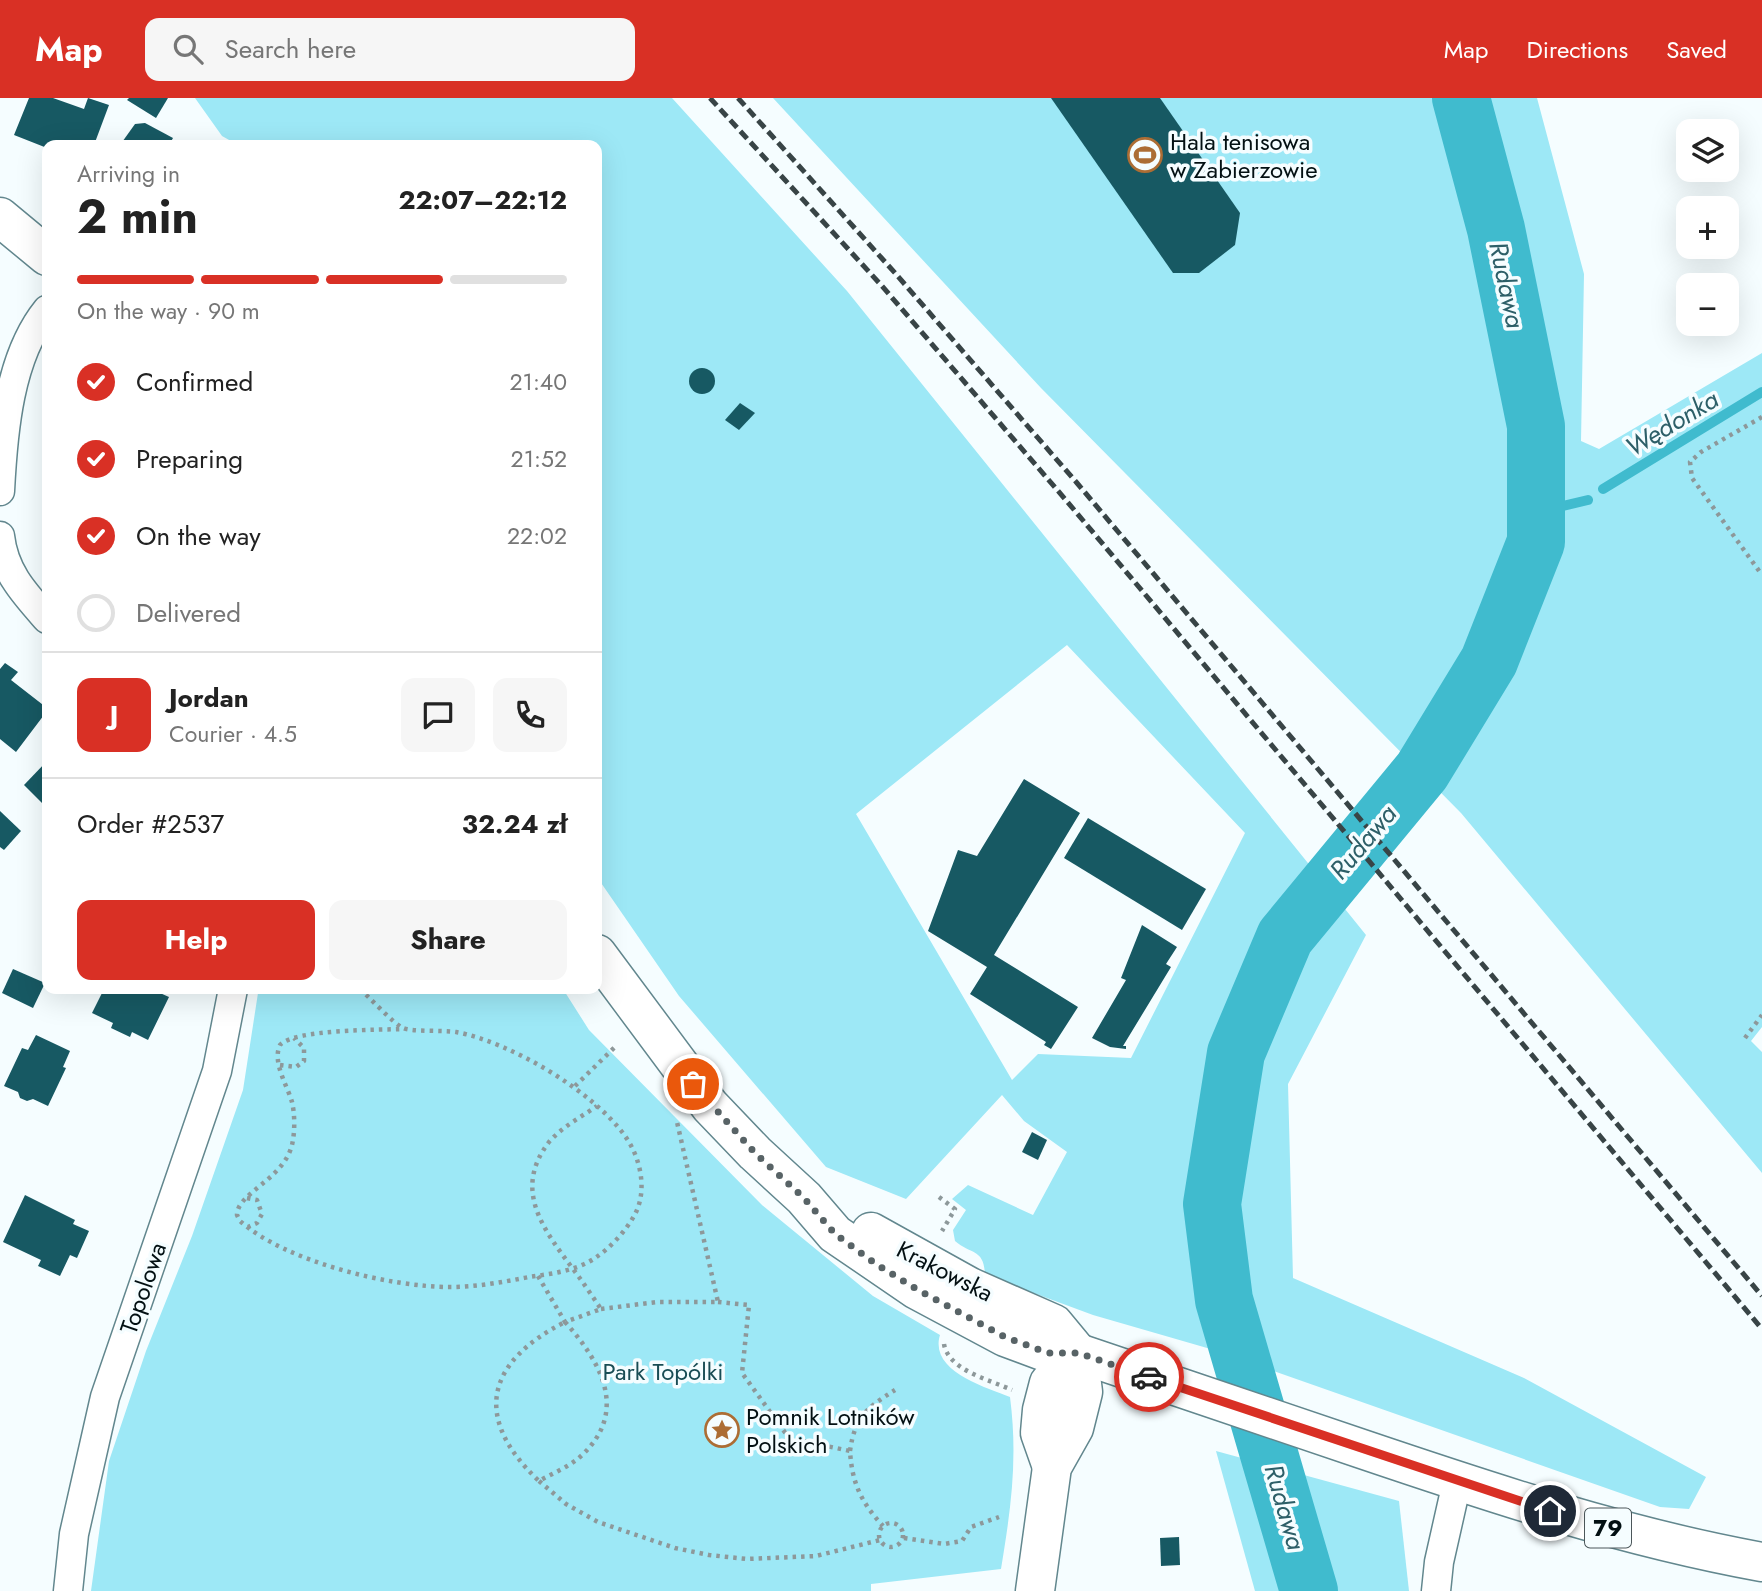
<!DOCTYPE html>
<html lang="en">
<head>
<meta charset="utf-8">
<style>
  :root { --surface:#fff; --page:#f6f6f6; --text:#222; --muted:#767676; --line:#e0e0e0; --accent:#d93025 }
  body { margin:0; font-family:Jost,sans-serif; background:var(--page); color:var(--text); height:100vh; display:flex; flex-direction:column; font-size:26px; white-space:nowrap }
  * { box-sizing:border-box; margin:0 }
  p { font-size:23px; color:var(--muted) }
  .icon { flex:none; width:38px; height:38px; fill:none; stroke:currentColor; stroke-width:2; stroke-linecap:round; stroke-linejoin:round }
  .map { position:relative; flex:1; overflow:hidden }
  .details { position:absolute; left:42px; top:42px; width:560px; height:854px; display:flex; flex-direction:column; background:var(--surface); border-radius:14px; box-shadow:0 7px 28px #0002 }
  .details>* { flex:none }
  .tools { position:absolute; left:1676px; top:21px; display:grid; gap:14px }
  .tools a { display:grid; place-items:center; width:63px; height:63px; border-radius:14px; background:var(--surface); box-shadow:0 7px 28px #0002; font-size:35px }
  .pin { position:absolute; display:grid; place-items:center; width:60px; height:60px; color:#fff; margin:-30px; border:4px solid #fff; border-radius:50%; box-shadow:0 2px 7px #0007 }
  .courier { position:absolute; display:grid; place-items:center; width:70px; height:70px; margin:-35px; border:5px solid #d93025; border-radius:50%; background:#fff; color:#222; box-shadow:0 2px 9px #0007 }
  .headline em { font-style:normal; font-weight:700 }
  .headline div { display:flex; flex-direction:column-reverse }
  .headline { display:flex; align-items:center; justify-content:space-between; height:119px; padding:0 35px }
  h1 { font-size:46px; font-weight:700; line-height:52px }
  .bar { display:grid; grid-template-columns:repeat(4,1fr); gap:10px 7px; align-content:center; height:84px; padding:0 35px }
  .bar i { height:9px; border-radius:5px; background:var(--line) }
  .bar .current { background:var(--accent) }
  .bar p { grid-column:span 4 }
  .line { display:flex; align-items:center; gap:18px; padding:0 35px; border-top:2px solid var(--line) }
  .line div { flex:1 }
  .round { display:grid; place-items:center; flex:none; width:74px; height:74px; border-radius:14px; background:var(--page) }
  ol { padding:0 35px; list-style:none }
  li { display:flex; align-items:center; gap:21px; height:77px }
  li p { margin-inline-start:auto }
  li .icon { padding:7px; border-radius:50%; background:var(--accent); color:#fff; stroke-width:4 }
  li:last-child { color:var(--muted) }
  li i { width:38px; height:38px; border:4px solid var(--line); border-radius:50% }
  .button { display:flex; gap:14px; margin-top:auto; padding:14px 35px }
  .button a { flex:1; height:80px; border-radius:14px; background:var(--accent); color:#fff; font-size:28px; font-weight:700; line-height:80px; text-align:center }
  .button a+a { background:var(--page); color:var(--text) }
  header { display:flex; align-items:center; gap:42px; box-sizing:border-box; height:98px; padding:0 35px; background:var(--accent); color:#fff }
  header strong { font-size:33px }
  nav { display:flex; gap:38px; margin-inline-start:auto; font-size:24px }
  .search { width:490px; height:63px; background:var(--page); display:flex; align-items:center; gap:18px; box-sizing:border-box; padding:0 24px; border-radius:14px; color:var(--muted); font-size:26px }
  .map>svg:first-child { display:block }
  .green { fill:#9de8f6; fill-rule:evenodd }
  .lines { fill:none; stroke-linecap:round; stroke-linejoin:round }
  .stream { stroke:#40bbce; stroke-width:10 }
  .river { stroke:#40bbce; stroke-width:58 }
  .building { fill:#175963 }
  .street-casing { stroke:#62878e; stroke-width:31 }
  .secondary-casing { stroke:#62878e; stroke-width:41 }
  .primary-casing { stroke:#62878e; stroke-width:41 }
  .path { stroke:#8d989a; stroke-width:4.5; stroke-dasharray:3.5 5; stroke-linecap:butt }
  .street { stroke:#fff; stroke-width:28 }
  .secondary { stroke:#fff; stroke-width:38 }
  .primary { stroke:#fff; stroke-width:38 }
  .rail { stroke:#384446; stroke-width:5; stroke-dasharray:10 5; stroke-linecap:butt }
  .done { stroke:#586366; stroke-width:7; stroke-dasharray:0 12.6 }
  .route { stroke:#d93025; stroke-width:9 }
  .labels { text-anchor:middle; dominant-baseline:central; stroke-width:7; stroke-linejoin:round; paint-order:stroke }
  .shield { fill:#f5fdff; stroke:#4c575a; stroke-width:2 }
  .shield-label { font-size:23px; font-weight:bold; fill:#031013 }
  .poi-label { font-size:24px; fill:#031013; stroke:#f5fdff; text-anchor:start }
  .street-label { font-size:24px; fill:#031013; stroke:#f5fdff }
  .park-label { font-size:24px; fill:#194d55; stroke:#f5fdff }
  .water-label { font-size:26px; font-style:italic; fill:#2d5f68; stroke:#f5fdff }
</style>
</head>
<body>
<header>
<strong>Map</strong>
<div class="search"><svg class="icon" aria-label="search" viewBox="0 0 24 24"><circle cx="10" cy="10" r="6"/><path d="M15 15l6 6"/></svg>Search here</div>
<nav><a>Map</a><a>Directions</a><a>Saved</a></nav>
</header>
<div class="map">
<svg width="1762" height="1493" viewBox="0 0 1762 1493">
  <rect width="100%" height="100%" fill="#f5fdff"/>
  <g class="green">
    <path d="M195,0H672L847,193L1366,837L1288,986L1293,1180L1524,1280L1706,1379L1689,1411L1660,1409L1214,1252L1093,1217L985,1177C984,1150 971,1157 955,1143L953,1132L966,1112L952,1101L968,1087L1033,1117L1067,1054L1024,1023L1002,997L906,1101L826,1069L679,898L597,779V47H238L222,38ZM1067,547L1245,735L1131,960L1038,956L1012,982L856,716Z"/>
    <path d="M773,0H1537L1584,176L1581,343L1599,351L1762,255V929L1751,943L1762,954V1075L1461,715L1041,290Z"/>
    <path d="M267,891H563L589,932L762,1107L873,1198L940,1237C929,1273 985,1289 1010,1299C1018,1361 1011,1410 1001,1471L871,1486V1493H91L109,1363L146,1253L192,1138L243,992L258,895Z"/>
    <path d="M1216,1353L1399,1403L1409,1493H1255Z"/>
  </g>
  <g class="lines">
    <g class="stream">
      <path d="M1603,391L1762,294"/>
      <path d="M1537,414L1588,402"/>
    </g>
    <path class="river" d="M1309,1493L1224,1202L1212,1106L1236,955L1285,839L1422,673L1489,563L1536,444V328L1496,131L1461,0"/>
  </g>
  <g class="building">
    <path d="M29,0H53L84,11L88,0L109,7L94,47H47V50L14,37Z"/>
    <path d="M129,0H168L156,20L127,2Z"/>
    <path d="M1051,0H1160L1240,115L1235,147L1199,175H1173Z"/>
    <path d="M145,25L173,40L169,47H120L135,26Z"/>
    <circle cx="702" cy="283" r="13"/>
    <path d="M740,305L755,315L739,332L725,322Z"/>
    <path d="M5,565L18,574L11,582L47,610V613L16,654L0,641V571Z"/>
    <path d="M47,663V710L24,687Z"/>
    <path d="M1024,681L1080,715L994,857L1078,909L1051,951L1044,947L1046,944L970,896L987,869L928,833L958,752L977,758Z"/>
    <path d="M0,713L21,733L4,752L0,749Z"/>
    <path d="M1088,720L1206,791L1182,832L1064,760Z"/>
    <path d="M1142,827L1177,849L1166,866L1171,869L1123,948H1126V951L1110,949L1092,940L1126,882L1121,880Z"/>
    <path d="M13,871L45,885L33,910L2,895Z"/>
    <path d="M104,891H151L169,899L148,942L132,934L130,939L111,930L113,925L92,915Z"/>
    <path d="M36,937L70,953L63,969L66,970L48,1008L33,1001L27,1003L20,1000L18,994L4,988L22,950L28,952Z"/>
    <path d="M1032,1034L1047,1042L1038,1062L1022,1054Z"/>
    <path d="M25,1097L75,1122L73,1126L89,1133L77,1160L70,1157L60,1178L38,1168L41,1162L3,1144Z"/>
    <path d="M1179,1439L1180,1467L1161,1468L1160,1440Z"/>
  </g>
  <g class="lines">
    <g class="street-casing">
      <g id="street">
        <path d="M0,393C3,334 9,259 47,212"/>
        <path d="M0,438C4,474 24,495 47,521"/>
        <path d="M68,1493L74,1436L105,1299L217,973L233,891"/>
        <path d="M1436,1493L1439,1464L1457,1384"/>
      </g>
    </g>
    <g class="secondary-casing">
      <g id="secondary">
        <path d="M1052,1369L1040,1335L1042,1312L1049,1285L1078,1255"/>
        <path d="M1035,1493L1052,1369L1074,1330L1083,1294L1078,1255"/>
      </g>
    </g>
    <g class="primary-casing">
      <g id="primary">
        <path d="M0,119L47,158"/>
        <path d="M597,856L710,1008L755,1055L804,1100L835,1136L917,1192L1005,1239L1048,1255H1078C1172,1287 1265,1318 1359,1350C1492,1395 1624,1439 1762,1464"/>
        <path d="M871,1134L970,1189L1054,1226L1078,1255"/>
      </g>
    </g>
    <g class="path">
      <path d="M1762,319L1701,354L1690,364L1692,380L1762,477"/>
      <path d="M360,891C369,899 394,926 403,930C411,934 444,932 456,934C510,944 593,993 625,1038C641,1060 648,1094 634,1118C625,1134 610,1150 595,1160C576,1173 550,1176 529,1179C503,1184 477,1189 450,1189C390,1189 286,1164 240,1123L237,1117C237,1095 283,1082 292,1047C295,1034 295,1017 292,1004C287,987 272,964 280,947C294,931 380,932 404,931"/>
      <path d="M1745,940L1762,917"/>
      <path d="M280,967L296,969L304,963V950L294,940"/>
      <path d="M575,988L616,948"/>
      <path d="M939,1099L955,1111L942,1133"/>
      <path d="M247,1100L257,1102L262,1116L257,1125L248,1129"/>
      <path d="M538,1178L565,1224L601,1211C592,1198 583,1184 573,1171C544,1132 512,1092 549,1044C562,1029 581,1019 597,1008"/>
      <path d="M718,1204L749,1207L742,1275L789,1340L850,1353C852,1385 861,1404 883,1428"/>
      <path d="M601,1211L657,1204H718L677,1024"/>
      <path d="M565,1224C600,1263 630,1313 581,1358C569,1369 553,1375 539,1383C472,1320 486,1264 565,1224Z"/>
      <path d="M944,1246C948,1272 990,1282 1012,1292"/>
      <path d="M850,1353C855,1318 867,1310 895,1292"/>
      <path d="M539,1383L566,1406L598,1424L675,1450L709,1457L747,1461L816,1458L880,1442"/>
      <circle cx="891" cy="1437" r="12"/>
      <path d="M904,1440L944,1446L962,1443L971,1429L999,1419"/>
    </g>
    <use href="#street" class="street"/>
    <use href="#secondary" class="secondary"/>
    <use href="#primary" class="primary"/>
    <g class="rail">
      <path d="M710,0L882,188L1065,401L1762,1231"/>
      <path d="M738,0L895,175L1077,385L1762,1198"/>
    </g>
  </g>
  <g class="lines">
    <path class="done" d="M693,986L755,1055L804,1100L835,1136L876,1166L918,1192L1005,1239L1048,1255H1078L1149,1279"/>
    <path class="route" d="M1149,1279L1550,1413"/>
  </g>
  <defs>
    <g id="stadium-ring" transform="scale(1.75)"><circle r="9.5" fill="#f5fdff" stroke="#ac6d34" stroke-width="1.5"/><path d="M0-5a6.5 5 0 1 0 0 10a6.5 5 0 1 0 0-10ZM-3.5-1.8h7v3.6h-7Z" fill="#ac6d34"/></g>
    <g id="sight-ring" transform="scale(1.75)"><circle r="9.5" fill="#f5fdff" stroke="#ac6d34" stroke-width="1.5"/><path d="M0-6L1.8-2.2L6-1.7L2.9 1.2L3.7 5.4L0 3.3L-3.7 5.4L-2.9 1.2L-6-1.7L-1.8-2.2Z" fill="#ac6d34"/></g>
  </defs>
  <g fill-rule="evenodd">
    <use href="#stadium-ring" x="1145" y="57"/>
    <use href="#sight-ring" x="722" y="1332"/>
  </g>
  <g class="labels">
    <rect class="shield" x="1585" y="1410.5" width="46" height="39" rx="5"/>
    <g class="shield-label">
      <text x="1608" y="1430">79</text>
    </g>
    <g class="poi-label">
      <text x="1170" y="43">Hala tenisowa<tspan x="1170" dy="28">w Zabierzowie</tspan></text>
      <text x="746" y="1318">Pomnik Lotników<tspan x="746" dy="28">Polskich</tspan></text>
    </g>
    <g class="street-label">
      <text transform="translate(945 1173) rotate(27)">Krakowska</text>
      <text transform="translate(143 1190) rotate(-71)">Topolowa</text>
    </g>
    <g class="park-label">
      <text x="663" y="1273">Park Topólki</text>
    </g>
    <g class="water-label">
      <text transform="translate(1507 187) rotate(78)">Rudawa</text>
      <text transform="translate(1672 325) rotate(-31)">Wędonka</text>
      <text transform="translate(1363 744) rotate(-50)">Rudawa</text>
      <text transform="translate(1285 1409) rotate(74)">Rudawa</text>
    </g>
  </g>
</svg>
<div class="tools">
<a><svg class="icon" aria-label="layers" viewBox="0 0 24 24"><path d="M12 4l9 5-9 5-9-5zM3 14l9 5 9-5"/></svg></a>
<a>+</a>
<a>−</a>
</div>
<div class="pin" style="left:693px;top:986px;background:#ea580c"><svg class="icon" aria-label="bag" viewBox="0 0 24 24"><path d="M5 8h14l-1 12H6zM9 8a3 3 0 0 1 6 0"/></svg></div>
<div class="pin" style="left:1550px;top:1413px;background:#1f2937"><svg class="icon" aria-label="home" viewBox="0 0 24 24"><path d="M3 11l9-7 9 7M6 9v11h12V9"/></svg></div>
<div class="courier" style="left:1149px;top:1279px"><svg class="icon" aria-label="car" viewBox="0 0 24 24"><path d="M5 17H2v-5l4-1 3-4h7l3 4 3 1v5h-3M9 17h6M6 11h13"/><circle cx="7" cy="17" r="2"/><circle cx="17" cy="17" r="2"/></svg></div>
<section class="details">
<div class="headline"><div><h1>2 min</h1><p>Arriving in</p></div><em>22:07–22:12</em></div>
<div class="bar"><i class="current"></i><i class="current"></i><i class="current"></i><i></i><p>On the way · 90 m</p></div>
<ol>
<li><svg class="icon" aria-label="check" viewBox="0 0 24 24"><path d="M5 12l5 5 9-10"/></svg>Confirmed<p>21:40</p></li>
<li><svg class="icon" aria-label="check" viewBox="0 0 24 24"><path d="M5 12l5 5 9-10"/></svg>Preparing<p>21:52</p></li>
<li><svg class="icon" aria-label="check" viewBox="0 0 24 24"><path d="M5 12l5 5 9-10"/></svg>On the way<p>22:02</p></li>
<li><i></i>Delivered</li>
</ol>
<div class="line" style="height:126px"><b class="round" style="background:var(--accent);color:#fff">J</b><div><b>Jordan</b><p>Courier · 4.5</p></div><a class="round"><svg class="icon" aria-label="chat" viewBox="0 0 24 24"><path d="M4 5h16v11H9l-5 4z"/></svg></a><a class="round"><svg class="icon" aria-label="phone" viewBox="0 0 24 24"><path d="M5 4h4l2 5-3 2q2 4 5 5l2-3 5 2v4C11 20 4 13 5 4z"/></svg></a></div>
<div class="line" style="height:91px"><div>Order #2537</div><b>32.24 zł</b></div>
<div class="button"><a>Help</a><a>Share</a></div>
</section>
</div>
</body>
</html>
